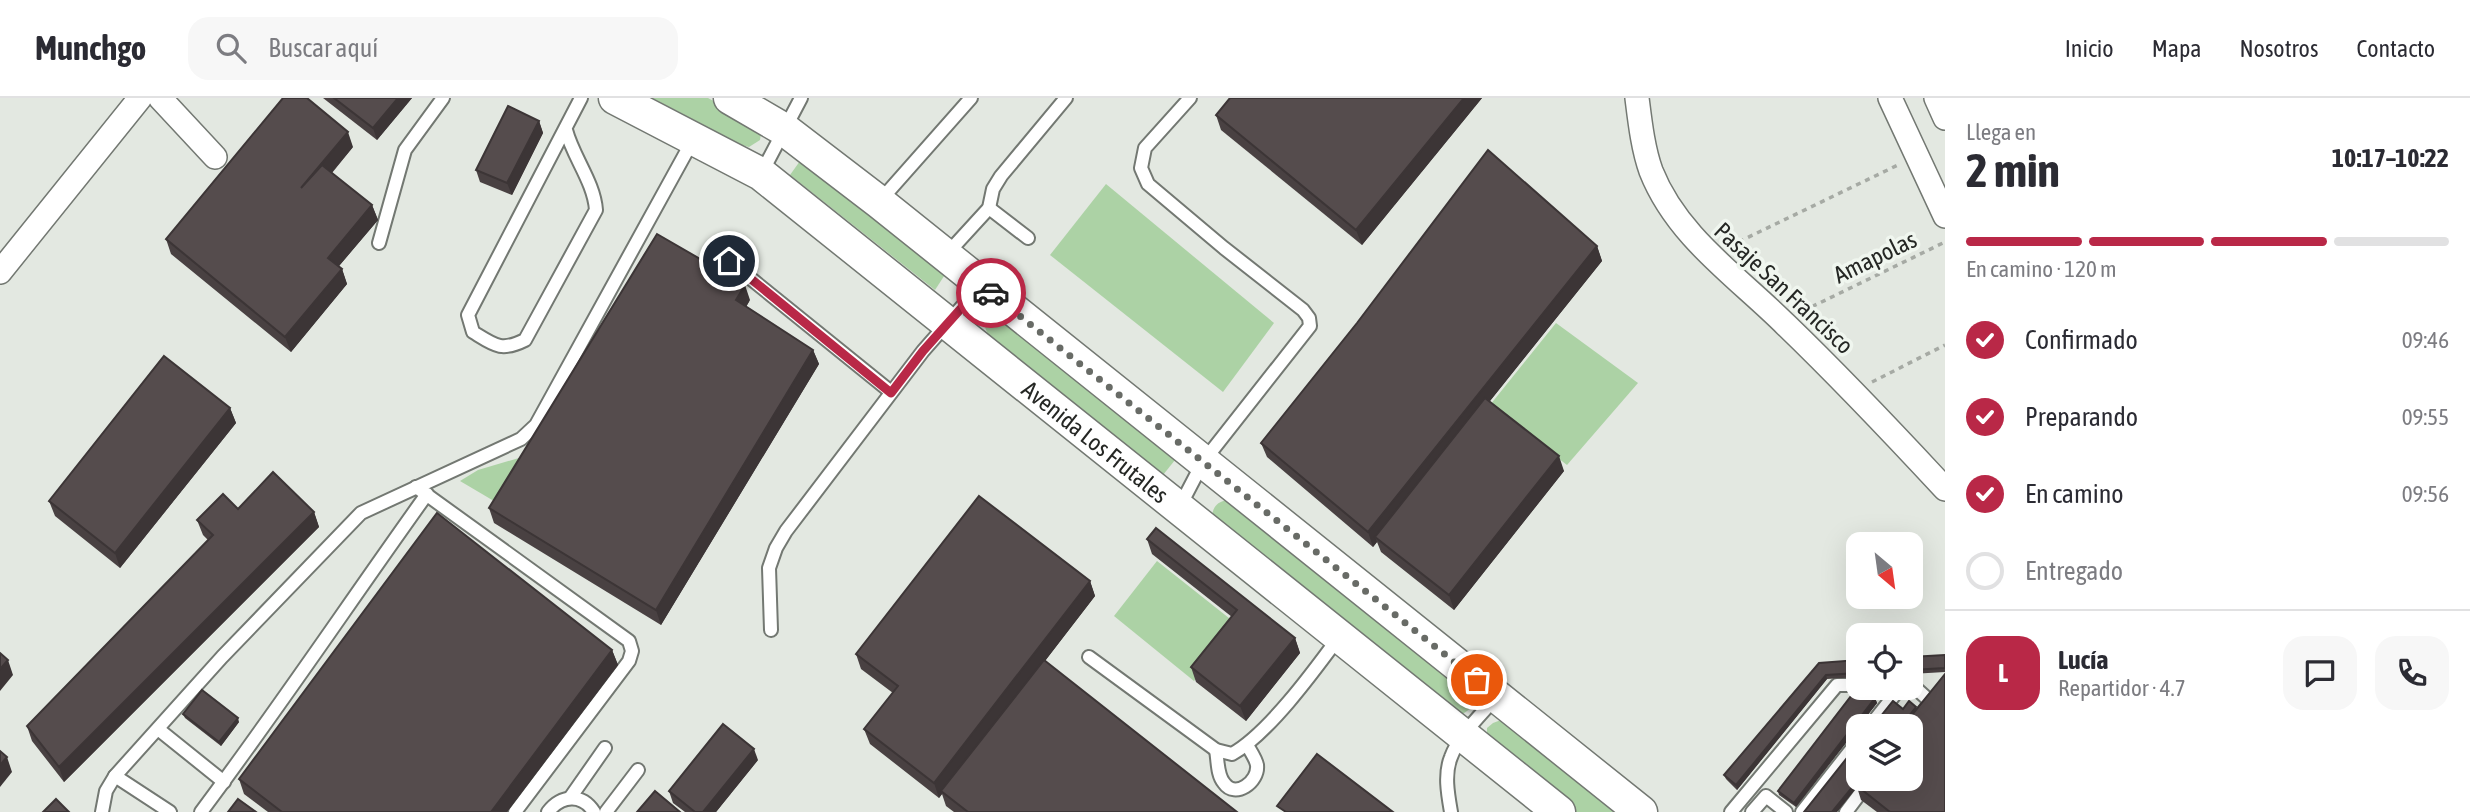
<!DOCTYPE html>
<html lang="es">
<head>
<meta charset="utf-8">
<style>
  :root { --surface:#fff; --page:#f7f7f7; --text:#2b2b33; --muted:#7c7c81; --line:#e1e1e2; --accent:#b92847 }
  body { margin:0; font-family:"Asap Condensed",sans-serif; background:var(--page); color:var(--text); height:100vh; display:flex; flex-direction:column; font-size:26px; white-space:nowrap }
  * { box-sizing:border-box; margin:0 }
  p { font-size:23px; color:var(--muted) }
  .icon { flex:none; width:38px; height:38px; fill:none; stroke:currentColor; stroke-width:2; stroke-linecap:round; stroke-linejoin:round }
  .map { position:relative; flex:1; overflow:hidden }
  .details { display:flex; flex-direction:column; background:var(--surface); width:525px }
  .details>* { flex:none }
  .needle { width:46px; rotate:151deg }
  .fabs { position:absolute; left:1846px; top:434px; display:grid; gap:14px }
  .fabs a { display:grid; place-items:center; width:77px; height:77px; border-radius:14px; background:var(--surface); box-shadow:0 7px 28px #0002; font-size:35px }
  .pin { position:absolute; display:grid; place-items:center; width:60px; height:60px; color:#fff; margin:-30px; border:4px solid #fff; border-radius:50%; box-shadow:0 2px 7px #0007 }
  .courier { position:absolute; display:grid; place-items:center; width:70px; height:70px; margin:-35px; border:5px solid #b92847; border-radius:50%; background:#fff; color:#222; box-shadow:0 2px 9px #0007 }
  .overview em { font-style:normal; font-weight:700 }
  .overview div { display:flex; flex-direction:column-reverse }
  .overview { display:flex; align-items:center; justify-content:space-between; height:119px; padding:0 21px }
  h1 { font-size:46px; font-weight:700; line-height:52px }
  .bar { display:grid; grid-template-columns:repeat(4,1fr); gap:10px 7px; align-content:center; height:84px; padding:0 21px }
  .bar i { height:9px; border-radius:5px; background:var(--line) }
  .bar .on { background:var(--accent) }
  .bar p { grid-column:span 4 }
  .line { display:flex; align-items:center; gap:18px; padding:0 21px; border-top:2px solid var(--line) }
  .line div { flex:1 }
  .round { display:grid; place-items:center; flex:none; width:74px; height:74px; border-radius:21px; background:var(--page) }
  ol { padding:0 21px; list-style:none }
  li { display:flex; align-items:center; gap:21px; height:77px }
  li p { margin-inline-start:auto }
  li .icon { padding:7px; border-radius:50%; background:var(--accent); color:#fff; stroke-width:4 }
  li:last-child { color:var(--muted) }
  li i { width:38px; height:38px; border:4px solid var(--line); border-radius:50% }
  header { display:flex; align-items:center; gap:42px; box-sizing:border-box; height:98px; padding:0 35px; background:var(--surface); border-bottom:2px solid var(--line) }
  header strong { font-size:33px }
  nav { display:flex; gap:38px; margin-inline-start:auto; font-size:24px }
  .search { width:490px; height:63px; background:var(--page); display:flex; align-items:center; gap:18px; box-sizing:border-box; padding:0 24px; border-radius:21px; color:var(--muted); font-size:26px }
  main { display:flex; flex:1; min-height:0 }
  .map>svg:first-child { display:block }
  .green { fill:#acd2a5 }
  .lines { fill:none; stroke-linecap:round; stroke-linejoin:round }
  .service-casing { stroke:#737872; stroke-width:16 }
  .minor-casing { stroke:#737872; stroke-width:26 }
  .secondary-casing { stroke:#737872; stroke-width:35 }
  .path { stroke:#a6aaa4; stroke-width:3.5; stroke-dasharray:5 5; stroke-linecap:butt }
  .service { stroke:#fff; stroke-width:12 }
  .minor { stroke:#fff; stroke-width:23 }
  .secondary { stroke:#fff; stroke-width:32 }
  .wall { fill:#494142 }
  .shaded-wall { fill:#3c3536 }
  .building { fill:#554c4d; stroke:#3c3536; stroke-width:2 }
  .done { stroke:#686b66; stroke-width:7; stroke-dasharray:0 12.6 }
  .route { stroke:#b92847; stroke-width:9 }
  .labels { text-anchor:middle; dominant-baseline:central; stroke-width:7; stroke-linejoin:round; paint-order:stroke }
  .street-label { font-size:24px; fill:#252724; stroke:#f0f6ef }
</style>
</head>
<body>
<header>
<strong>Munchgo</strong>
<div class="search"><svg class="icon" aria-label="search" viewBox="0 0 24 24"><circle cx="10" cy="10" r="6"/><path d="M15 15l6 6"/></svg>Buscar aquí</div>
<nav><a>Inicio</a><a>Mapa</a><a>Nosotros</a><a>Contacto</a></nav>
</header>
<main>
<div class="map">
<svg width="1945" height="714" viewBox="0 0 1945 714">
  <rect width="100%" height="100%" fill="#e3e8e1"/>
  <g class="green">
    <path d="M652,0H708L755,26L761,36L760,42L749,49L742,47Z"/>
    <path d="M805,56L948,172L935,192L790,77Z"/>
    <path d="M1106,86L1274,225L1223,294L1050,157Z"/>
    <path d="M998,216L1179,357L1163,377L988,237L985,229L990,220Z"/>
    <path d="M1556,225L1638,285L1567,367L1490,307Z"/>
    <path d="M529,357L499,406L460,383L478,372Z"/>
    <path d="M1228,402L1473,595C1474,606 1472,611 1462,616L1212,419C1213,408 1217,404 1228,402Z"/>
    <path d="M1157,463L1239,528L1194,583L1114,518Z"/>
    <path d="M1501,622L1624,714H1574L1487,638V630L1493,625Z"/>
  </g>
  <g class="lines">
    <g class="service-casing">
      <g id="service">
        <path d="M566,32C573,59 594,84 596,112L525,242C501,254 494,247 473,234L468,217L581,0"/>
        <path d="M761,76L801,0"/>
        <path d="M879,104L971,0"/>
        <path d="M989,110L1028,140"/>
        <path d="M379,145L405,52L443,0"/>
        <path d="M946,157L989,110L993,91L1001,78L1066,0"/>
        <path d="M729,163L891,294"/>
        <path d="M416,389L629,543L632,553L629,563L515,714"/>
        <path d="M1180,408L1203,364L1310,228L1309,220L1303,212L1224,150L1148,86L1141,70L1145,50L1190,0"/>
        <path d="M771,532L769,470L776,450L786,433L923,253L981,187"/>
        <path d="M1089,559L1216,652L1232,656C1268,636 1314,573 1339,539"/>
        <path d="M1911,586L1931,604L1911,630"/>
        <path d="M1870,628L1900,590"/>
        <path d="M158,631L224,684"/>
        <path d="M1216,652C1218,663 1217,677 1224,685C1235,701 1259,684 1257,667C1256,661 1251,654 1247,647"/>
        <path d="M115,678L170,714"/>
        <path d="M570,700L605,650"/>
        <path d="M102,714L106,693L115,678L222,559L361,415L521,341L536,327L694,40"/>
        <path d="M201,714C279,610 351,502 427,396"/>
        <path d="M548,714C561,697 582,695 594,714"/>
        <path d="M606,714L638,672"/>
        <path d="M1451,714C1448,697 1444,676 1451,659C1459,637 1482,616 1497,598"/>
        <path d="M1731,714L1837,587H1858"/>
        <path d="M1752,714L1766,698L1786,714"/>
        <path d="M1802,714L1858,643"/>
        <path d="M1846,714L1871,681"/>
      </g>
    </g>
    <g class="minor-casing">
      <g id="minor">
        <path d="M160,0L215,59"/>
        <path d="M1637,0C1640,24 1643,51 1651,73C1677,139 1738,179 1786,227C1841,280 1893,335 1945,391"/>
        <path d="M1890,0L1945,118"/>
        <path d="M1936,0L1945,20"/>
        <path d="M0,174L140,0"/>
      </g>
    </g>
    <g class="secondary-casing">
      <g id="secondary">
        <path id="s1" d="M615,0L761,76L1559,714"/>
        <path d="M730,0L785,32L879,104L1641,714"/>
      </g>
    </g>
    <g class="path">
      <path d="M1730,148L1900,66"/>
      <path d="M1803,213L1945,144"/>
      <path d="M1872,284L1945,247"/>
    </g>
    <use href="#service" class="service"/>
    <use href="#minor" class="minor"/>
    <use href="#secondary" class="secondary"/>
  </g>
  <g class="wall">
    <path d="M323,0H412L377,42Z"/>
    <path d="M1230,0H1482L1362,147L1221,32L1216,17Z"/>
    <path d="M539,23L543,35L512,97L480,84L476,72Z"/>
    <path d="M353,49L332,75L372,107L378,122L339,168L342,171L347,186L291,254L171,156L166,141Z"/>
    <path d="M1597,148L1602,163L1489,304L1564,373L1454,512L1381,454L1377,444L1373,449L1267,359L1261,345Z"/>
    <path d="M750,202L746,209L813,252L819,266L661,527L494,425L489,410Z"/>
    <path d="M230,310L236,325L120,470L55,418L49,403Z"/>
    <path d="M238,411L314,414L319,429L64,684L32,643L27,628L208,442L203,437L197,422Z"/>
    <path d="M1147,441L1295,540L1300,555L1246,623L1196,584L1191,569L1232,519L1152,456Z"/>
    <path d="M1090,483L1095,498L1045,563L1237,714H954L946,708L942,696L939,700L870,646L864,631L893,595L861,571L856,556Z"/>
    <path d="M612,552L618,567L507,714H268L244,696L239,681Z"/>
    <path d="M1945,557V574L1911,576V559Z"/>
    <path d="M1858,562V579L1827,581L1737,692L1726,681L1724,677L1819,565Z"/>
    <path d="M1875,600L1877,605L1796,709L1779,697L1778,693Z"/>
    <path d="M1916,609L1945,714H1877L1861,702L1857,689L1837,714H1804L1903,611Z"/>
    <path d="M183,616L239,624L221,648L185,620Z"/>
    <path d="M758,662L716,714H685L673,705L669,693Z"/>
  </g>
  <g class="shaded-wall">
    <path d="M398,0H412L377,42L373,30Z"/>
    <path d="M1464,0H1482L1362,147L1356,132Z"/>
    <path d="M539,23L543,35L512,97L507,85Z"/>
    <path d="M348,34L353,49L306,105L301,90Z"/>
    <path d="M372,107L378,122L333,175L328,160Z"/>
    <path d="M1597,148L1602,163L1379,442L1375,439L1377,444L1373,449L1368,434Z"/>
    <path d="M342,171L347,186L291,254L285,239Z"/>
    <path d="M745,187L750,202L741,217L736,202Z"/>
    <path d="M813,252L819,266L661,527L656,512Z"/>
    <path d="M230,310L236,325L120,470L115,455Z"/>
    <path d="M1559,358L1564,373L1454,512L1449,497Z"/>
    <path d="M314,414L319,429L64,684L59,669Z"/>
    <path d="M1090,483L1095,498L943,695L941,693L942,696L939,700L934,685Z"/>
    <path d="M1295,540L1300,555L1246,623L1240,608Z"/>
    <path d="M612,552L618,567L507,714H491Z"/>
    <path d="M8,562L13,577L0,593V571Z"/>
    <path d="M1826,577L1827,581L1737,692L1736,687Z"/>
    <path d="M1875,600L1877,605L1796,709L1794,705Z"/>
    <path d="M238,620L239,624L221,648L219,644Z"/>
    <path d="M754,651L758,662L716,714H703Z"/>
    <path d="M7,659L12,674L0,689V667Z"/>
    <path d="M1859,681H1864L1856,687L1857,689L1837,714H1832Z"/>
  </g>
  <g class="building">
    <path d="M283,0H307L348,34L301,90L322,67L372,107L328,160L342,171L285,239L166,141Z"/>
    <path d="M334,0H398L373,30Z"/>
    <path d="M1230,0H1464L1356,132L1216,17Z"/>
    <path d="M508,8L539,23L507,85L476,72Z"/>
    <path d="M1488,52L1597,148L1368,434L1261,345L1357,225Z"/>
    <path d="M657,136L745,187L736,202L813,252L656,512L489,410Z"/>
    <path d="M164,258L230,310L115,455L49,403Z"/>
    <path d="M1485,300L1559,358L1449,497L1375,439Z"/>
    <path d="M273,374L314,414L59,669L27,628L213,437L197,422L223,396L238,411Z"/>
    <path d="M979,398L1090,483L934,685L864,631L898,588L856,556Z"/>
    <path d="M437,415L612,552L491,714H282L239,681Z"/>
    <path d="M1156,430L1295,540L1240,608L1191,569L1237,512L1147,441Z"/>
    <path d="M0,555L8,562L0,571Z"/>
    <path d="M1945,557V570L1911,572V559Z"/>
    <path d="M1044,562L1237,714H968L941,693Z"/>
    <path d="M1858,562V575L1826,577L1736,687L1724,677L1819,565Z"/>
    <path d="M1945,576V714H1890L1856,687L1861,681H1911V628H1903Z"/>
    <path d="M1858,589L1861,590L1875,600L1794,705L1778,693Z"/>
    <path d="M202,592L238,620L219,644L183,616Z"/>
    <path d="M1893,603L1903,611L1909,603L1916,609L1901,628H1873Z"/>
    <path d="M723,626L754,651L703,714H695L669,693Z"/>
    <path d="M1858,646L1859,681L1832,714H1804Z"/>
    <path d="M0,653L7,659L0,667Z"/>
    <path d="M1317,656L1393,714H1286L1277,708Z"/>
    <path d="M655,693L680,714H637Z"/>
    <path d="M56,701L69,714H43Z"/>
    <path d="M238,701L256,714H228Z"/>
  </g>
  <g class="lines">
    <path class="done" d="M991,195L1477,582"/>
    <path class="route" d="M729,163L891,295L923,253L982,187L991,195"/>
  </g>
  <g class="labels">
    <g class="street-label">
      <text transform="translate(1875 159) rotate(-26)">Amapolas</text>
      <text transform="translate(1784 190) rotate(43)">Pasaje San Francisco</text>
      <text stroke="none"><textPath href="#s1" startOffset="593">Avenida Los Frutales</textPath></text>
    </g>
  </g>
</svg>
<div class="fabs">
<a><svg class="needle" viewBox="-14 -14 28 28"><path d="M0-13l5 13h-10z" fill="#e53935"/><path d="M0 13l5-13h-10z" fill="#7c7c81"/></svg></a>
<a><svg class="icon" aria-label="locate" viewBox="0 0 24 24"><circle cx="12" cy="12" r="6"/><path d="M12 2v4M12 18v4M2 12h4M18 12h4"/></svg></a>
<a><svg class="icon" aria-label="layers" viewBox="0 0 24 24"><path d="M12 4l9 5-9 5-9-5zM3 14l9 5 9-5"/></svg></a>
</div>
<div class="pin" style="left:1477px;top:582px;background:#ea580c"><svg class="icon" aria-label="bag" viewBox="0 0 24 24"><path d="M5 8h14l-1 12H6zM9 8a3 3 0 0 1 6 0"/></svg></div>
<div class="pin" style="left:729px;top:163px;background:#1f2937"><svg class="icon" aria-label="home" viewBox="0 0 24 24"><path d="M3 11l9-7 9 7M6 9v11h12V9"/></svg></div>
<div class="courier" style="left:991px;top:195px"><svg class="icon" aria-label="car" viewBox="0 0 24 24"><path d="M5 17H2v-5l4-1 3-4h7l3 4 3 1v5h-3M9 17h6M6 11h13"/><circle cx="7" cy="17" r="2"/><circle cx="17" cy="17" r="2"/></svg></div>
</div>
<section class="details">
<div class="overview"><div><h1>2 min</h1><p>Llega en</p></div><em>10:17–10:22</em></div>
<div class="bar"><i class="on"></i><i class="on"></i><i class="on"></i><i></i><p>En camino · 120 m</p></div>
<ol>
<li><svg class="icon" aria-label="check" viewBox="0 0 24 24"><path d="M5 12l5 5 9-10"/></svg>Confirmado<p>09:46</p></li>
<li><svg class="icon" aria-label="check" viewBox="0 0 24 24"><path d="M5 12l5 5 9-10"/></svg>Preparando<p>09:55</p></li>
<li><svg class="icon" aria-label="check" viewBox="0 0 24 24"><path d="M5 12l5 5 9-10"/></svg>En camino<p>09:56</p></li>
<li><i></i>Entregado</li>
</ol>
<div class="line" style="height:126px"><b class="round" style="background:var(--accent);color:#fff">L</b><div><b>Lucía</b><p>Repartidor · 4.7</p></div><a class="round"><svg class="icon" aria-label="chat" viewBox="0 0 24 24"><path d="M4 5h16v11H9l-5 4z"/></svg></a><a class="round"><svg class="icon" aria-label="phone" viewBox="0 0 24 24"><path d="M5 4h4l2 5-3 2q2 4 5 5l2-3 5 2v4C11 20 4 13 5 4z"/></svg></a></div>
</section>
</main>
</body>
</html>
